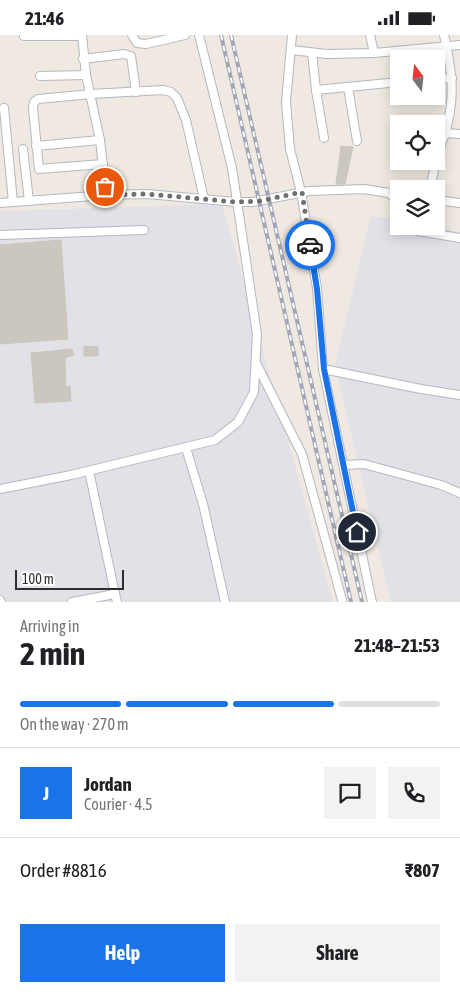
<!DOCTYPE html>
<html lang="en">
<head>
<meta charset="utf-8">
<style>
  :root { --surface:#fff; --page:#f2f2f2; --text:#202124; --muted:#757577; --line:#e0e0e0; --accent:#1a73e8 }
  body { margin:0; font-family:"Asap Condensed",sans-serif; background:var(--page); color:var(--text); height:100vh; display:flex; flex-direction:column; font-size:19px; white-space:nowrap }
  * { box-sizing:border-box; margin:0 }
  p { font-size:16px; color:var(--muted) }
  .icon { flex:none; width:28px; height:28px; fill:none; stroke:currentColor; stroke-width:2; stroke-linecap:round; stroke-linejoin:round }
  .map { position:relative; height:567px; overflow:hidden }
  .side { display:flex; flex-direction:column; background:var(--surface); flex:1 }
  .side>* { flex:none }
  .needle { width:32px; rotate:345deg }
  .buttons { position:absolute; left:390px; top:15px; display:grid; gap:10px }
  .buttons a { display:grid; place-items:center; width:55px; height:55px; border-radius:0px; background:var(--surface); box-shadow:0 2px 12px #0003; font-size:25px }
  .scale { position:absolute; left:15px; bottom:12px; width:109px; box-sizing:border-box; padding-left:5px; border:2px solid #2e2e2e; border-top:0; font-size:14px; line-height:18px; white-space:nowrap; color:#2e2e2e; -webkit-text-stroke:4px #fff; paint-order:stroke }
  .pin { position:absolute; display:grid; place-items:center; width:42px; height:42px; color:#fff; margin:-21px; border:2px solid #fff; border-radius:50%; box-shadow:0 1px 5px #0007 }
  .courier { position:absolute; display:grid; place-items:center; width:50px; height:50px; margin:-25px; border:4px solid #1a73e8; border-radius:50%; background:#fff; color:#222; box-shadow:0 1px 6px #0007 }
  .headline em { font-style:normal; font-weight:700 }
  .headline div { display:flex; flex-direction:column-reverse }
  .headline { display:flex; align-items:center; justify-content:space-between; height:85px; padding:0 20px }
  h1 { font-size:32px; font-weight:700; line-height:38px }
  .bar { display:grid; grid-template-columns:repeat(4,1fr); gap:8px 5px; align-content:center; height:60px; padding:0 20px }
  .bar i { height:6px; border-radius:4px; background:var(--line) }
  .bar .current { background:var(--accent) }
  .bar p { grid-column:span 4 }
  .line { display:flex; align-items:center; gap:12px; padding:0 20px; border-top:1px solid var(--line) }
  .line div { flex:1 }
  .round { display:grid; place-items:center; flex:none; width:52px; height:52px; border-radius:0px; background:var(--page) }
  .button { display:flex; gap:10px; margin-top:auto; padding:10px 20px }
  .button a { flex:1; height:58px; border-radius:0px; background:var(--accent); color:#fff; font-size:20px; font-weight:700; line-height:58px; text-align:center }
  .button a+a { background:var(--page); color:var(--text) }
  .status { display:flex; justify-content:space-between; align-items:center; height:35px; padding:0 25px; background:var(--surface); direction:ltr }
  .status svg { height:14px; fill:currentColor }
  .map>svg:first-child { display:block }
  .industrial { fill:#e3e1e8 }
  .building { fill:#cbc7bf; stroke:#cbc5ba }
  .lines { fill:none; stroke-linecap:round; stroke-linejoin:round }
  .minor-casing { stroke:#b4b7c1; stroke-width:10 }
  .minor { stroke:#fff; stroke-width:8 }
  .rail-casing { stroke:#a3a6b8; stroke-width:4 }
  .rail { stroke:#fff; stroke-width:2; stroke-dasharray:5.5; stroke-linecap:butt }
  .done { stroke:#726f6d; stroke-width:5; stroke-dasharray:0 9 }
  .route { stroke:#1a73e8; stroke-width:6 }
</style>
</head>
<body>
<div class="status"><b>21:46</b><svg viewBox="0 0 49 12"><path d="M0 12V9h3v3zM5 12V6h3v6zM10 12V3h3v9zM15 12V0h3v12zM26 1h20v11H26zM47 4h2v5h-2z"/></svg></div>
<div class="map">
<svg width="460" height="567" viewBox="0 0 460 567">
  <rect width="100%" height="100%" fill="#efe9e1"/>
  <g class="industrial">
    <path d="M222,169L333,567H0V176Z"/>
    <path d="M371,181L399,186V191H430L460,197V567H391L335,330Z"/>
  </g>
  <g class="building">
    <path d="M341,111L353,112L345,149H336Z"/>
    <path d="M61,205L68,304L0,309V210Z"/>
    <path d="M84,311L98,312V321H84Z"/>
    <path d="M72,314L74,320L65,323L66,352L70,351L71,366L35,368L31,318Z"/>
  </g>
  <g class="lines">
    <g class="minor-casing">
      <g id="minor">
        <path d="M82,0L86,40L100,105L106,160"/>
        <path d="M132,0L137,8L146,9L185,0"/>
        <path d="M292,0L286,67L290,114L301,157L317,253L323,334L372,567"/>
        <path d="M444,0C452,36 456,62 445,98"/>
        <path d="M24,1H82"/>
        <path d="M291,15L327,19L374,18L370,0"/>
        <path d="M312,18L316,55L324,103"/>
        <path d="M374,18L460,10"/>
        <path d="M83,24L124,19L131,21L136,57"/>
        <path d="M40,41L86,40"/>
        <path d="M436,44L452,43"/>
        <path d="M348,52L357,106"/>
        <path d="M316,55L399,47"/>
        <path d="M4,73L13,167"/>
        <path d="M36,111L100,105"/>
        <path d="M23,114L29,166"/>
        <path d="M436,124L445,98L460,99"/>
        <path d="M103,129L39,134L33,73L34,67L38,64L91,59L163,55L171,57L177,63L186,85L204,164"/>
        <path d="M430,154L436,126"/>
        <path d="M436,165L460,168"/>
        <path d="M0,168L106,160L147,159L236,167H253L309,156L364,154L389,158L394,163L399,175"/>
        <path d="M405,191L418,196L460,203"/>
        <path d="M0,200L144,195"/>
        <path d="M256,328L302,419L342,565"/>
        <path d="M323,334L421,354L460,360"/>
        <path d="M186,413L203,469L225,567"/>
        <path d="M344,430L364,429L441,450L460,458"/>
        <path d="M89,436L115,559"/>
        <path d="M0,454L71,440L215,405L238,387L254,357L257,299L232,133L199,0"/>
        <path d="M0,565L1,567"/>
        <path d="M72,567L115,559L117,567"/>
      </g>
    </g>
    <use href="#minor" class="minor"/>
    <g class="rail-casing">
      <g id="rail">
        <path d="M221,0L351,567"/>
        <path d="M231,0L362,567"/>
      </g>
    </g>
    <use href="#rail" class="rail"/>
  </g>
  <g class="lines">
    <path class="done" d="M105,152L106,160L147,159L236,167L260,166L302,157L310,210"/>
    <path class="route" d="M310,210L317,254L324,334L357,497"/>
  </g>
</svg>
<div class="buttons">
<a><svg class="needle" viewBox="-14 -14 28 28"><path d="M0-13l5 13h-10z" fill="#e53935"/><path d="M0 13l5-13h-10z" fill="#757577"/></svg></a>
<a><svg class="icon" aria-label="locate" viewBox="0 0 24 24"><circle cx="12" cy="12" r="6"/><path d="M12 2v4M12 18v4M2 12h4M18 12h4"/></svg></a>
<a><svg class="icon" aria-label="layers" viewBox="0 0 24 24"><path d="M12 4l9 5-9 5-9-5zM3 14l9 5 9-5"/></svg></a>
</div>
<div class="scale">100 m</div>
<div class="pin" style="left:105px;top:152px;background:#ea580c"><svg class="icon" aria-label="bag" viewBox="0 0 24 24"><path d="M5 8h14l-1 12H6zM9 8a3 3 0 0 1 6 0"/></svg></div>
<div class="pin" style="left:357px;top:497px;background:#1f2937"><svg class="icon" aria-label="home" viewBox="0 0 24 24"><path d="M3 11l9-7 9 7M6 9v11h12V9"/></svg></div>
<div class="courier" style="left:310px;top:210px"><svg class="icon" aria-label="car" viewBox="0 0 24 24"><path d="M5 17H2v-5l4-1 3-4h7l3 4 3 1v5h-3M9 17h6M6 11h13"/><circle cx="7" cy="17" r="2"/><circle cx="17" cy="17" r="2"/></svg></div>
</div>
<section class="side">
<div class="headline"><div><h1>2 min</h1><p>Arriving in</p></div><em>21:48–21:53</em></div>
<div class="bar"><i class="current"></i><i class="current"></i><i class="current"></i><i></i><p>On the way · 270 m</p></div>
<div class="line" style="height:90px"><b class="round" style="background:var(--accent);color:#fff">J</b><div><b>Jordan</b><p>Courier · 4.5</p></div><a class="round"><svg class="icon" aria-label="chat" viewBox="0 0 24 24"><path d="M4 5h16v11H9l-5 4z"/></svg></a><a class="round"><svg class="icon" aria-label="phone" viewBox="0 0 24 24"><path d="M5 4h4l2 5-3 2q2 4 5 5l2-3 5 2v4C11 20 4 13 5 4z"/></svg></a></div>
<div class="line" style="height:65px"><div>Order #8816</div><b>₹807</b></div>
<div class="button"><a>Help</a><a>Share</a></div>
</section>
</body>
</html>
